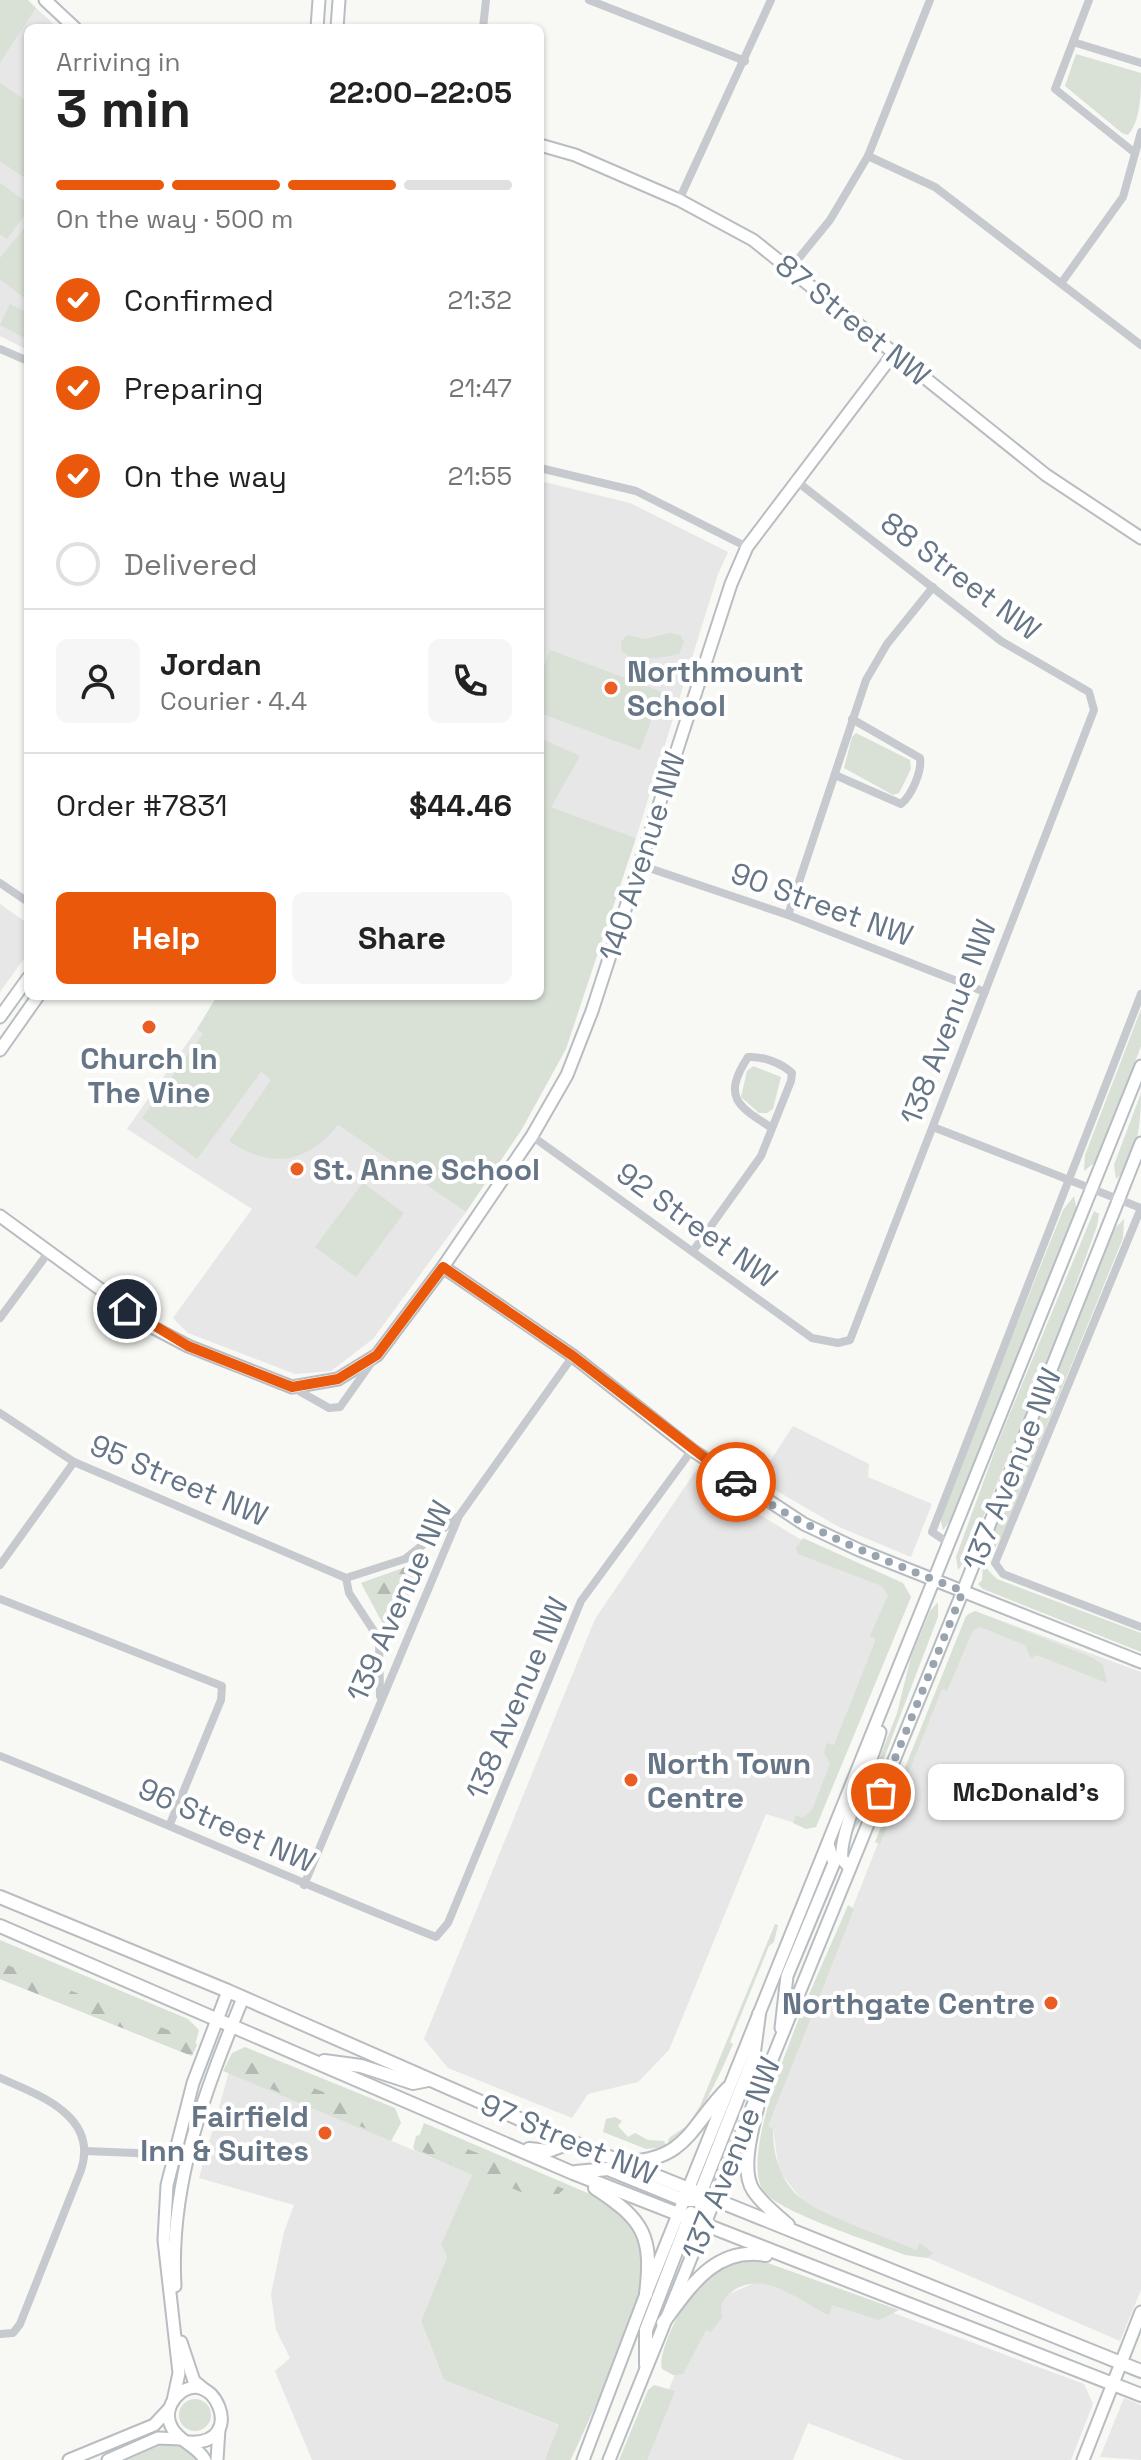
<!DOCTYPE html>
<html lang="en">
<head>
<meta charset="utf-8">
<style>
  :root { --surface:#fff; --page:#f6f6f6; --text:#222; --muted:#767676; --line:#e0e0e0; --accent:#ea580c }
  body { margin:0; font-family:"Space Grotesk",sans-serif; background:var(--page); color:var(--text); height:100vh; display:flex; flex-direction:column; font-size:30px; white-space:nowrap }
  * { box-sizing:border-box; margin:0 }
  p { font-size:26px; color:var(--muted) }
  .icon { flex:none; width:44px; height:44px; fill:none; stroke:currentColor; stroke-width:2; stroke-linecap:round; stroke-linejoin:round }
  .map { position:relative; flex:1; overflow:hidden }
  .sheet { position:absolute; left:24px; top:24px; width:520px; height:976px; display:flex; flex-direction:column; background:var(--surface); border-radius:12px; box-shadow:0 2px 6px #0004 }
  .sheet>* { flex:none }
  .pin { position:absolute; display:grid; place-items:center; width:68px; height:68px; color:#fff; margin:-34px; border:4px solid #fff; border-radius:50%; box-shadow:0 2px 8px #0007 }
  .courier { position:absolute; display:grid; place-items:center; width:80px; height:80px; margin:-40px; border:6px solid #ea580c; border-radius:50%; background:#fff; color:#222; box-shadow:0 2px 10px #0007 }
  .bubble { position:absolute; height:56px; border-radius:12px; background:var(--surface); box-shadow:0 2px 6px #0004; font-size:26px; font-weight:700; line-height:56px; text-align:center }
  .overview em { font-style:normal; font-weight:700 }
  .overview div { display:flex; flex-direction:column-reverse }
  .overview { display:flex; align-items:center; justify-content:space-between; height:136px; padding:0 32px }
  h1 { font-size:52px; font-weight:700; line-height:60px }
  .bar { display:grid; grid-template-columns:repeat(4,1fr); gap:12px 8px; align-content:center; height:96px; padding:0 32px }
  .bar i { height:10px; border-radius:6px; background:var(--line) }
  .bar .selected { background:var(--accent) }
  .bar p { grid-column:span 4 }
  .line { display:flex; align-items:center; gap:20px; padding:0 32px; border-top:2px solid var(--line) }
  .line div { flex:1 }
  .round { display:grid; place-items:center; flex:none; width:84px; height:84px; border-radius:12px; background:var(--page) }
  ol { padding:0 32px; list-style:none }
  li { display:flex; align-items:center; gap:24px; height:88px }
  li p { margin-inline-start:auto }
  li .icon { padding:8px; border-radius:50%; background:var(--accent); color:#fff; stroke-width:4 }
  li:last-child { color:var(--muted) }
  li i { width:44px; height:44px; border:4px solid var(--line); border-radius:50% }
  .action { display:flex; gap:16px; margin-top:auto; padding:16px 32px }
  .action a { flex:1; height:92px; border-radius:12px; background:var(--accent); color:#fff; font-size:32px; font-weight:700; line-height:92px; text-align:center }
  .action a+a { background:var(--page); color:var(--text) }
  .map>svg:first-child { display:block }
  .built { fill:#e6e7e6 }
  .green { fill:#d9e0d6 }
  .forest { fill:url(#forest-firs) }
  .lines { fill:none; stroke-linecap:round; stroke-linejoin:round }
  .secondary-casing { stroke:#b8bdc2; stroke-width:15 }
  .primary-casing { stroke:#b9bdc1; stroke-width:16 }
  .street { stroke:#c6c9cd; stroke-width:8 }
  .secondary { stroke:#fff; stroke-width:11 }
  .primary { stroke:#fff; stroke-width:12 }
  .done { stroke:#99a4ae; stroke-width:8; stroke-dasharray:0 14.4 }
  .route { stroke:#ea580c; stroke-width:10 }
  .poi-dot { fill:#ea5d23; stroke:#fff; stroke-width:3 }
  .labels { text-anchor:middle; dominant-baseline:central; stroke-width:8; stroke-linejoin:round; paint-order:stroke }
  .street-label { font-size:30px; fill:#667687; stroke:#fff }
  .poi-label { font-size:30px; font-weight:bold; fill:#667687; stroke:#fff; text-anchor:start }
</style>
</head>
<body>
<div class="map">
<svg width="1141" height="2460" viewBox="0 0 1141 2460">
  <defs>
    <pattern id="forest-firs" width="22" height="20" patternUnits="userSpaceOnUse" patternTransform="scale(2)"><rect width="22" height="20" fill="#d9e0d6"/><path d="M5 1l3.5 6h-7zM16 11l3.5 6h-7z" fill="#b4bab3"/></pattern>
  </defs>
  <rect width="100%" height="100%" fill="#f8f8f5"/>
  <g class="built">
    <path d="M36,8L58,28H28V350L0,336V63Z"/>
    <path d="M540,481L630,503L728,552L718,574L636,838L540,803Z"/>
    <path d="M0,904L28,924V953L0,992Z"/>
    <path d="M197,1029L466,1212L373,1339L331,1371L295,1374L188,1333L173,1318L252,1209L127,1129Z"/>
    <path d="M793,1426L869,1464L868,1477L932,1504L911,1557L839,1527L758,1480Z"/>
    <path d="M697,1469L755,1512L815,1548L899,1582L808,1827L766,1814L669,2050L638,2082L588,2094L572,2118L448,2068L424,2039L595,1619Z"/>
    <path d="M975,1611L1141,1672V2290L1120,2341L817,2210L803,2201L779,2171L773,2129L767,2126L968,1614Z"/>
    <path d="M229,2072L472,2175L441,2244L447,2257L421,2321L444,2380L568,2429L556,2460H312L275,2371L290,2358L276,2330L271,2294L284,2232L294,2205L199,2178Z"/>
    <path d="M781,2271L1084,2384L1093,2404L1071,2460H904L808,2423L793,2460H641L702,2306Z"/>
    <path d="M1124,2398L1141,2405V2460L1100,2457Z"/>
  </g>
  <g class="green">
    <path d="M0,0H28L36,8L0,63Z"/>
    <path d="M1076,54L1141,73C1141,92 1141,120 1128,135L1122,133L1065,86Z"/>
    <path d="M0,83L28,102V180L0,161Z"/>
    <path d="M0,183L28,203V210L7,239L0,234Z"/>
    <path d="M28,223V301L0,279V258Z"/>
    <path d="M10,304L28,313V340L0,325Z"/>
    <path d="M669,633L680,635L684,642L679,654C661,659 645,658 628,656L621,650V642L627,635L645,639Z"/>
    <path d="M550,650L662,692L640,750L540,713V678Z"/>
    <path d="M856,733L910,760L911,769L899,793L893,795L844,768L852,737Z"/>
    <path d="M540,738L580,756L551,807L636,838L566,1049L522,1129L466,1212L338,1125C307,1163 271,1170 229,1141L271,1080L261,1072L197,1159L142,1118L203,1034L197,1029L217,996H540Z"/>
    <path d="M1141,1009V1046L1098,1160L1084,1171L1085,1155Z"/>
    <path d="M753,1066L781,1077L773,1109L767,1113H759L741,1097L747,1071Z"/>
    <path d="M1141,1093C1141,1120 1138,1160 1116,1179L1114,1165Z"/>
    <path d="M363,1183L404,1213L356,1277L315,1247Z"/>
    <path d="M1074,1196L1077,1211L953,1517L943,1530L940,1517L1063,1210Z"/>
    <path d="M1094,1211L1099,1214L1097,1226L1058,1334L966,1559L958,1570L956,1557L998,1442Z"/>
    <path d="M1124,1219L1123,1238L1002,1536L986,1563L988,1570L997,1579L1141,1633V1652L983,1589L978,1584L982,1580L984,1550L1115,1228Z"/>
    <path d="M803,1538L903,1583L911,1597L816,1827L806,1829L793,1823L796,1815L803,1818L812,1810L830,1764L824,1752L827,1743L834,1745L876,1639L870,1636L888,1595L882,1586L798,1554L796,1548Z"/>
    <path d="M938,1602V1617L860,1821L849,1837L897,1713L911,1657L930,1611Z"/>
    <path d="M975,1611L1093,1658L1103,1665L1107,1683L1037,1655L1031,1658L1025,1645L980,1627L973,1630L947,1691L942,1689L880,1844L875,1842L966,1616Z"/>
    <path d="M848,1905L854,1909L768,2126L773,2129C773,2156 780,2182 803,2200C821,2215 891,2239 916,2250L920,2243L933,2253L927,2258L905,2255C876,2243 782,2213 765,2193C730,2152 828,1955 848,1905Z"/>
    <path d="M775,1924L778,1925L774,1942L769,1946L730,2042L733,2044C717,2081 701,2115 675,2146L668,2142L669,2138L688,2125L700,2106Z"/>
    <path d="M0,1940L188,2019L199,2030L192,2056L0,1979Z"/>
    <path d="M245,2047L395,2108L401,2123L391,2141L223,2071L232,2053Z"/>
    <path d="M615,2117L622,2121L618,2126L628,2137L635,2133L648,2140L664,2141L667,2147L646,2149L603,2132L606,2119Z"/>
    <path d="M424,2123L611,2203C624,2214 641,2228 644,2246C652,2291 591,2415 571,2460H545L559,2425L444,2380L421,2321L447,2257L441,2244L472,2175L414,2150Z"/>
    <path d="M753,2261L768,2263L899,2310L879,2320L832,2305L829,2315C803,2304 761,2264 728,2295C721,2302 720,2308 722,2317L711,2332L706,2330L683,2374L673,2375L662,2369C656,2351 690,2288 706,2276C720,2266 736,2263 753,2261Z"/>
    <path d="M654,2385L675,2391L647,2460H619L648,2390Z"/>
    <circle cx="195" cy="2415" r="16"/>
    <path d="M166,2442L185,2444L199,2460H127Z"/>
  </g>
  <g class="forest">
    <path d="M425,1560L391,1639L361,1583Z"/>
    <path d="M0,1962L193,2040L197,2045L192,2056L0,1979Z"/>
    <path d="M238,2057L391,2120L395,2123L389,2135H381L233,2073L230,2066Z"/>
    <path d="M424,2134L441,2138L564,2189L550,2202L543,2201L413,2148L416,2136Z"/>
  </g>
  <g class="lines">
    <g class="secondary-casing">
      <g id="secondary">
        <path d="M45,0L75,28"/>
        <path d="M317,28L319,0"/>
        <path d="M337,28L339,0"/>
        <path d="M540,145L575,155L679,200L753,240L1046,475L1141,538"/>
        <path d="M0,1017L28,978"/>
        <path d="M0,1050L38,996"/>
        <path d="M0,1216L152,1327L188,1346L292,1387L338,1379L377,1355L443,1267L532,1136L567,1075L592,1011L731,584L747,547L894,353"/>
        <path d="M443,1267L573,1356L692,1450L804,1524L859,1550L1141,1662"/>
        <path d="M850,1868L842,1859C838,1835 872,1762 880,1732"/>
        <path d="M781,2028L787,1976L834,1863L828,1844"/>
        <path d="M762,2084L963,1591L1141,1143"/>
        <path d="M175,2286C169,2183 205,2091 243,1998"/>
        <path d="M181,2342L194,2381L205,2390"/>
        <path d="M173,2401L179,2373L164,2240L167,2185L193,2083L228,1991"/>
        <path d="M189,2442C250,2446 212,2359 176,2397C169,2405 166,2416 171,2426C177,2441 197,2445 205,2460"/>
        <path d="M69,2460L154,2425L169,2409"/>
        <path d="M108,2460L158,2438L181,2439"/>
        <path d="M217,2460L219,2429"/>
        <path d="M583,2460L646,2294L1141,1066"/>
        <path d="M609,2460L755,2100"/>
        <path d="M1083,2460L1141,2312"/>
      </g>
    </g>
    <g class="primary-casing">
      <g id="primary">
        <path d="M0,1897L228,1991L572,2142L1141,2371"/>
        <path d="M0,1926L573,2173L1141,2395"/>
        <path d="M324,2061L361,2066L413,2083L428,2080"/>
        <path d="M764,2079C759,2107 737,2165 753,2190C762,2204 776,2214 788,2225"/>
        <path d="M529,2149L548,2151L572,2142"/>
        <path d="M627,2162C688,2159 690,2126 728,2088"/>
        <path d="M576,2172L608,2169L684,2200H707"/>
        <path d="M595,2188C644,2220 653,2236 646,2294"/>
        <path d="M703,2225L700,2194L753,2059L759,2014"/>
        <path d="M663,2323C690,2287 715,2246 766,2255"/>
        <path d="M646,2365V2330L691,2213"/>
      </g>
    </g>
    <g class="street">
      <path d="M589,0L745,61"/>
      <path d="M1089,0L1055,89L1135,153"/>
      <path d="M483,28L486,0"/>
      <path d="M1073,42L1141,63"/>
      <path d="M868,156L935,187L1141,345"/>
      <path d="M679,200L771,0"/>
      <path d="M790,269L830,220L868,156L930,0"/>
      <path d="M1062,282L1123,197L1141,132"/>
      <path d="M0,349L28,361"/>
      <path d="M540,468L636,491L747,547"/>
      <path d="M835,775L901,804C912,795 922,771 920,758L852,719"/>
      <path d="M640,865L788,915L985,992"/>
      <path d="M0,883L28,902"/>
      <path d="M788,915L866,680L887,644L933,587"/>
      <path d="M933,1127L1141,1208"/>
      <path d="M532,1136L812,1338L838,1343L850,1340L1094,710L1089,692L1001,641L795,480"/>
      <path d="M1141,1208L995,1563L1003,1574L1141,1627"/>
      <path d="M693,1251L761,1156L791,1081L792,1073C781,1063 763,1056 748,1057C722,1097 737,1106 772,1128"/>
      <path d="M0,1318L48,1253"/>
      <path d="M292,1387L329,1408L340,1407L374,1359"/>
      <path d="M0,1413L74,1462L346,1578L405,1559L458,1517"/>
      <path d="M950,1544L932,1532L1141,994"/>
      <path d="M0,1565L74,1462"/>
      <path d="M346,1578L349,1593L379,1639L380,1696"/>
      <path d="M0,1599L222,1686L221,1700L170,1824"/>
      <path d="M0,1756C146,1814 289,1879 436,1937L448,1923L581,1601L692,1450"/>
      <path d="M304,1885L459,1516L573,1356"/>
      <path d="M0,2078C39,2095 99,2116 81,2170L20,2324L13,2333L0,2334"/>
      <path d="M85,2151L136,2153L185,2162"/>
    </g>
    <use href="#secondary" class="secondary"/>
    <use href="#primary" class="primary"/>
  </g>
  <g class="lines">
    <path class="done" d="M736,1482C806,1531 884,1560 963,1591L881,1793"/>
    <path class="route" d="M127,1309L188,1346L292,1387L338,1379L377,1355L443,1267L573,1356L736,1482"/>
  </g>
  <g class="poi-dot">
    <circle cx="611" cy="688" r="8"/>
    <circle cx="149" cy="1027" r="8"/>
    <circle cx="297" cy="1169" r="8"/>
    <circle cx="631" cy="1780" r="8"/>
    <circle cx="1051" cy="2003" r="8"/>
    <circle cx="325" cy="2133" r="8"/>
  </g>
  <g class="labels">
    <g class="street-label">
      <text transform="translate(853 320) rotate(39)">87 Street NW</text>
      <text transform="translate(961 576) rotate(37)">88 Street NW</text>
      <text transform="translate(642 856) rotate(-72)">140 Avenue NW</text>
      <text transform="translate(822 904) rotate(20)">90 Street NW</text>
      <text transform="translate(948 1022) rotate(-69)">138 Avenue NW</text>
      <text transform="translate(697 1225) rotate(36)">92 Street NW</text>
      <text transform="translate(1012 1469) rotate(-68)">137 Avenue NW</text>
      <text transform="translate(179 1480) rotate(23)">95 Street NW</text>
      <text transform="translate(399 1601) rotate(-66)">139 Avenue NW</text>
      <text transform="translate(517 1698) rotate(-67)">138 Avenue NW</text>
      <text transform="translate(227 1825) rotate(24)">96 Street NW</text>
      <text transform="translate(569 2139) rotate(23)">97 Street NW</text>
      <text transform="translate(731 2158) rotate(-68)">137 Avenue NW</text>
    </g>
    <g class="poi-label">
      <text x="627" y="671">Northmount<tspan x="627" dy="34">School</tspan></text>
      <text x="149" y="1058" text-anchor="middle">Church In<tspan x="149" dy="34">The Vine</tspan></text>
      <text x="313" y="1169">St. Anne School</text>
      <text x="647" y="1763">North Town<tspan x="647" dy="34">Centre</tspan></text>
      <text x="1035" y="2003" text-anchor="end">Northgate Centre</text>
      <text x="309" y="2116" text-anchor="end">Fairfield<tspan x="309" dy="34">Inn &amp; Suites</tspan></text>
    </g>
  </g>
</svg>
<div class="pin" style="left:881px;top:1793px;background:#ea580c"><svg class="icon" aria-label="bag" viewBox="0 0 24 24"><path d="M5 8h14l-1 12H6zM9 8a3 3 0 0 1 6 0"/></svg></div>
<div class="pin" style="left:127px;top:1309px;background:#1f2937"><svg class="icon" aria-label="home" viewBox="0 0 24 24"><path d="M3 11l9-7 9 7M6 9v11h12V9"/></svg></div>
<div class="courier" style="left:736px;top:1482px"><svg class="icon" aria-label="car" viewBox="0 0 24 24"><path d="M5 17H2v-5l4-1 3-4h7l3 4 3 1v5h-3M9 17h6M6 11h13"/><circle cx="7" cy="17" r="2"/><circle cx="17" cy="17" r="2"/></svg></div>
<div class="bubble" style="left:928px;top:1764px;width:196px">McDonald's</div>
<section class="sheet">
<div class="overview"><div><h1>3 min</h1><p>Arriving in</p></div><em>22:00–22:05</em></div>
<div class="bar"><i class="selected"></i><i class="selected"></i><i class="selected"></i><i></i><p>On the way · 500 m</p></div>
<ol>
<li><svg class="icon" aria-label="check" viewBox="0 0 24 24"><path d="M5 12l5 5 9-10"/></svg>Confirmed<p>21:32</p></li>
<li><svg class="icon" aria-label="check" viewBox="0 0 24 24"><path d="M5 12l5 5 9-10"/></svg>Preparing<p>21:47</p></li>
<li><svg class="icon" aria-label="check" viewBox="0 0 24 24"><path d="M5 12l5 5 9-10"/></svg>On the way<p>21:55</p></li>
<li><i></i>Delivered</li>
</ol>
<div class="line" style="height:144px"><a class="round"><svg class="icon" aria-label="person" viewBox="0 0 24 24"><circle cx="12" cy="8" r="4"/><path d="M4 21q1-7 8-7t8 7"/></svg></a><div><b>Jordan</b><p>Courier · 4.4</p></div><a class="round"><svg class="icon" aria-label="phone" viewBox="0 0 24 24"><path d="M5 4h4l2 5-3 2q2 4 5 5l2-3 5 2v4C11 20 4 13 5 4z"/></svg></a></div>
<div class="line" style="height:104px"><div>Order #7831</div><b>$44.46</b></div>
<div class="action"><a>Help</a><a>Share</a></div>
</section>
</div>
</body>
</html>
